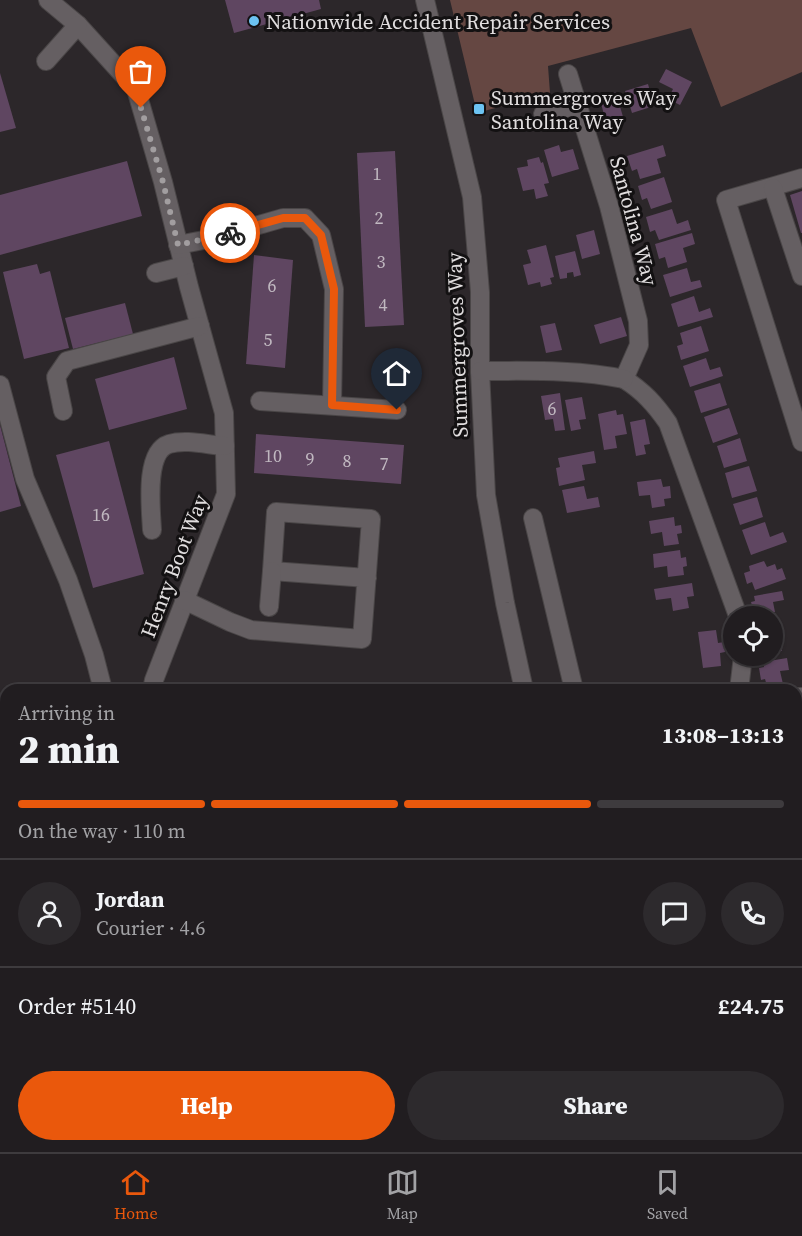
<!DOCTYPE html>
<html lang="en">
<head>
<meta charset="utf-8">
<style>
  :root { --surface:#211d20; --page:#2d2a2d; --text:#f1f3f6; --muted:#a2a2a5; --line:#3e3b3e; --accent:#ea580c }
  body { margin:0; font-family:"Source Serif 4",serif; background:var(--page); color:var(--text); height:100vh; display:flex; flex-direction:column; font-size:22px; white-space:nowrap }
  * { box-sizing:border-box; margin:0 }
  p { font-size:20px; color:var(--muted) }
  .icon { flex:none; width:33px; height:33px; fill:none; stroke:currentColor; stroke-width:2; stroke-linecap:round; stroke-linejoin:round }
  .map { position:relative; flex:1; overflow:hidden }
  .side { position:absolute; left:0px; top:684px; width:802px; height:468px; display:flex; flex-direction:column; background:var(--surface); border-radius:18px 18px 0 0; box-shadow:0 2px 4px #0004,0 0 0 2px var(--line) }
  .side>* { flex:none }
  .fabs { position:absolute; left:723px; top:606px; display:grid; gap:12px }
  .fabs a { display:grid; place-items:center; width:60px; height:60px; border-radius:50%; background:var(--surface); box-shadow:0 2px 4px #0004,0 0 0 2px var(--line); font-size:30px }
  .pin { position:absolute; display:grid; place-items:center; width:51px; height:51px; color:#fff; margin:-62px -26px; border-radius:50% 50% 50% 0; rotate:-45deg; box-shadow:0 0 6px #0007 }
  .pin .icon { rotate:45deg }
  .courier { position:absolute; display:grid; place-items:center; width:60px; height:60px; margin:-30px; border:4px solid #ea580c; border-radius:50%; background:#fff; color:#222; box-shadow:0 2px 8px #0007 }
  .head em { font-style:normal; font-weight:800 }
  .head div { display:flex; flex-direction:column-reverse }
  .head { display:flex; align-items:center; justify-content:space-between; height:102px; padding:0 18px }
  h1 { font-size:39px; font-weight:800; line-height:45px }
  .bar { display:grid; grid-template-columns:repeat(4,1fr); gap:9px 6px; align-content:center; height:72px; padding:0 18px }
  .bar i { height:8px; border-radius:4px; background:var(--line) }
  .bar .active { background:var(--accent) }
  .bar p { grid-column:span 4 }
  .line { display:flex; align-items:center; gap:15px; padding:0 18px; border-top:2px solid var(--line) }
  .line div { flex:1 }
  .round { display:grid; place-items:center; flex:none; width:63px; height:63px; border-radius:32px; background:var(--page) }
  .button { display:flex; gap:12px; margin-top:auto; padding:12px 18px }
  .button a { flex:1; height:69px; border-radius:36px; background:var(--accent); color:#fff; font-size:24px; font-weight:800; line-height:69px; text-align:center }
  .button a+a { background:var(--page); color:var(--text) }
  .tabs { display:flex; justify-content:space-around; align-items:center; height:84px; border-top:2px solid var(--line); background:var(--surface); font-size:16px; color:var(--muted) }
  .tabs a { display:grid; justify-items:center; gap:3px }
  .tabs .active { color:var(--accent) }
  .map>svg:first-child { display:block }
  .green { fill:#654742 }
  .building { fill:#5f4661 }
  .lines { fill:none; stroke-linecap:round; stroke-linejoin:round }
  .minor-casing { stroke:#4a4647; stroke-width:20 }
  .minor { stroke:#655f62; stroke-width:18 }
  .done { stroke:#a29ea0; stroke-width:6; stroke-dasharray:0 10.8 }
  .route { stroke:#ea580c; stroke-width:8 }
  .poi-dot { fill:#6cc3f2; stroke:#131112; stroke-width:2 }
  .labels { text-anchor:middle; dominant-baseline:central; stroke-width:6; stroke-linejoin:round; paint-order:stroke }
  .number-label { font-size:18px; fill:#c0b8c0 }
  .poi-label { font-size:21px; fill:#e1dedf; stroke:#131112; text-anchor:start }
  .street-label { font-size:21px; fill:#e1dedf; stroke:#131112 }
</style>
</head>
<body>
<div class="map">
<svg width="802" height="1152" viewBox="0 0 802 1152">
  <rect width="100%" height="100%" fill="#2c272a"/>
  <path class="green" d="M450,0H802V72L721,107L691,28L548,66L550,93L477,113Z"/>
  <g class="building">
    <path d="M225,0H319L321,9L234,33Z"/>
    <path d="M666,69L692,82L680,105L668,99L673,89L659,82Z"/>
    <path d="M0,73L16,128L0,132Z"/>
    <path d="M648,84L654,106L632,113L625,91Z"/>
    <path d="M616,92L623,117L606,122L599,96Z"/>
    <path d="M559,145L561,152L573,149L579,169L552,177L544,150Z"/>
    <path d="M663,145L666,156L657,159L661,173L640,179L637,169L632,171L627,156Z"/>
    <path d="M395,151L404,325L365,327L357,153Z"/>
    <path d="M539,157L541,163L543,162L549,183L544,184L548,196L536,199L534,189L523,191L517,168L528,166L527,160Z"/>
    <path d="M127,161L142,216L0,255V195Z"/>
    <path d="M664,177L672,202L651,209L647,198L642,200L638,186Z"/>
    <path d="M802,191V233H801L790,195Z"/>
    <path d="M672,209L677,224L688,220L691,230L659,240L655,230L650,232L646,217Z"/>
    <path d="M594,230L600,254L582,259L576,235Z"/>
    <path d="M692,233L695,244L683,248L687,262L668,268L665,257L659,259L655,244Z"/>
    <path d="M546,245L554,277L550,278L552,284L541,287L540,282L528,285L523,265L531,263L527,250Z"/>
    <path d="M575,251L581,275L574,277L573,272L567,273V278L560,279L555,256Z"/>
    <path d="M254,255L293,260L285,368L246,364Z"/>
    <path d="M37,264L40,274L50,271L69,348L24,359L3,272Z"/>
    <path d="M687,268L691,282L700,280L702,287L670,297L663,275Z"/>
    <path d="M694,296L699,312L710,308L713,317L678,327L671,304Z"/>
    <path d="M125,303L133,334L73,349L65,318Z"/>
    <path d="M621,317L627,336L600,344L594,325Z"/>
    <path d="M555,323L562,350L546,353L540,326Z"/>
    <path d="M701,326L709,351L681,360L677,346L683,344L680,333Z"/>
    <path d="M174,357L187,409L109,430L95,379Z"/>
    <path d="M706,358L710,370L720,367L723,376L690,387L683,366Z"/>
    <path d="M720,383L727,405L701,413L694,391Z"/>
    <path d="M560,393L565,430L555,431L553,419L545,420L541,396Z"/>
    <path d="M582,397L586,419L579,420L581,429L571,431L565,400Z"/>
    <path d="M729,408L738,434L713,443L704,417Z"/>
    <path d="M616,410L617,415L623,414L627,434L615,436L617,448L604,450L598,414Z"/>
    <path d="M645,419L650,444L644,445L646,454L636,456L630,422Z"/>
    <path d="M0,425L21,506L0,512Z"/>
    <path d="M256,434L404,445L401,484L254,473Z"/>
    <path d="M740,438L747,461L724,468L717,446Z"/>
    <path d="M109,441L144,574L93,588L56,455Z"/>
    <path d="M594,451L596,463L582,465L585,480L559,486L556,468L560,467L558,458Z"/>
    <path d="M749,466L757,491L732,498L725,473Z"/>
    <path d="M661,479L663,487L670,486L671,498L664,499L665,506L652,508L650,495L639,496L637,482Z"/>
    <path d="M584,486L587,499L598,497L600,507L567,513L562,490Z"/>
    <path d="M757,497L763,517L740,525L733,504Z"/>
    <path d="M674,517L675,526L681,525L682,533L677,534L679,544L664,546L662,532L651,534L649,521Z"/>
    <path d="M765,522L770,537L783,532L787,542L751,555L742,530Z"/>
    <path d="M680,550L681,558L686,557L687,566L683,567L684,575L668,577L667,566L654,568L653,554Z"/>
    <path d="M764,561L767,567L775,564L777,570L782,568L786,579L755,590L752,582L747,584L744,573L750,571L749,566Z"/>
    <path d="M692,583L694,596L687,597L689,608L673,611L671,598L656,600L654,589Z"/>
    <path d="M782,591L784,600L773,602L775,612L758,616L756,609H753L751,602L755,601L754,596Z"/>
    <path d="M778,627L782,651L772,652V628Z"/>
    <path d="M716,630L718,643L724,642L725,652L720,653L721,666L703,668L698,632Z"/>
    <path d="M787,658L789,670L780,671L783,684L767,686L765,679L761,680L759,668L764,667L763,662Z"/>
    <path d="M6,869V1146H86L87,1152H0V870Z"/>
  </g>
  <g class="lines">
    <g class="minor-casing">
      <g id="minor">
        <path d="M48,0L78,25L136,89L163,182L189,287L224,413L226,494L154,680L152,690"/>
        <path d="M425,0L472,197L480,292V371L486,495L505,603L524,690"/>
        <path d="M46,61L78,25"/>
        <path d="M568,74L609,206L638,321L639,345L624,379C643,391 655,404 668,423L738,616"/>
        <path d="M543,114L578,105"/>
        <path d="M802,178L726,200L802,442"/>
        <path d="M773,188L802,276"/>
        <path d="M178,245L214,238L283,218H305L321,235L334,289L332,405"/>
        <path d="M156,273L184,266"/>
        <path d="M480,371C528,371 577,369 624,379"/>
        <path d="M0,385L25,479L68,580L94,655L103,690"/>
        <path d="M260,401L397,410"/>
        <path d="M63,411L56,377L67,361L200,326"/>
        <path d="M533,518L574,690"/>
        <path d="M152,530C151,509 144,452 169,444C186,439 208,445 225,446"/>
        <path d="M184,600L230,622L251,630L362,639L371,519L276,512L272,571L367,578"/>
        <path d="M269,607L272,571"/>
        <path d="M739,690L743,656"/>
        <path d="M796,697H802"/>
        <path d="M218,1146L219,1152"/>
        <path d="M245,1146L247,1152"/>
        <path d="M687,1146V1152"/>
        <path d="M557,1151L575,1152"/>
        <path d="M738,1152L802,1151"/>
      </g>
    </g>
    <use href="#minor" class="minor"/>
  </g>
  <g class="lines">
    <path class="done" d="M141,108L163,182L178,245L230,233"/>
    <path class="route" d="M230,233L283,218H305L321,235L334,289L332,405L397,410"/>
  </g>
  <g class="poi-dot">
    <circle cx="254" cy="21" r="6"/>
    <rect x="473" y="103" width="12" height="12" rx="3"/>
  </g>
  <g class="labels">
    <g class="number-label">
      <text x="377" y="173">1</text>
      <text x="379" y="217">2</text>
      <text x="381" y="261">3</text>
      <text x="272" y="285">6</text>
      <text x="383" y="304">4</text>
      <text x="268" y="339">5</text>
      <text x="552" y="408">6</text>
      <text x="273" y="455">10</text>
      <text x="310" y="458">9</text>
      <text x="347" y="460">8</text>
      <text x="384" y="463">7</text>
      <text x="101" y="514">16</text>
    </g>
    <g class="poi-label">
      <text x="266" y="21">Nationwide Accident Repair Services</text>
      <text x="491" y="97">Summergroves Way<tspan x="491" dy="24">Santolina Way</tspan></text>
    </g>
    <g class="street-label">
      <text transform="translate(634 221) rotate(75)">Santolina Way</text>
      <text transform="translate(457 345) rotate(-92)">Summergroves Way</text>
      <text transform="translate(174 566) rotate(-69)">Henry Boot Way</text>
    </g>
  </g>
</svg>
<div class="fabs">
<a><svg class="icon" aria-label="locate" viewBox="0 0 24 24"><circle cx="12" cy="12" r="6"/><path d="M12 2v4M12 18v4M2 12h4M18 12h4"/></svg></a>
</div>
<div class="pin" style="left:141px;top:108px;background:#ea580c"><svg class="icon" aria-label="bag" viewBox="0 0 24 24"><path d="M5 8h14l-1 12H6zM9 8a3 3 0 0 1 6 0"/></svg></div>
<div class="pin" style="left:397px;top:410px;background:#1f2937"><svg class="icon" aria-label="home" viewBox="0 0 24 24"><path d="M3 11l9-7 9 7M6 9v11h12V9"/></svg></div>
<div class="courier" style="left:230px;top:233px"><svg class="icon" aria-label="bike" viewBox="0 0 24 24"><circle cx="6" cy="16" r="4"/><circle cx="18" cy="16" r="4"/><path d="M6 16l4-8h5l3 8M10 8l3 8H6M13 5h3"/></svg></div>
<section class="side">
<div class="head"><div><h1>2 min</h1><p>Arriving in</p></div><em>13:08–13:13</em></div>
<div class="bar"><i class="active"></i><i class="active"></i><i class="active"></i><i></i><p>On the way · 110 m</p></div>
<div class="line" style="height:108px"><a class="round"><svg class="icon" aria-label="person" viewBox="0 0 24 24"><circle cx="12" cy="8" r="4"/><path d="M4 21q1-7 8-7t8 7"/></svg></a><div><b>Jordan</b><p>Courier · 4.6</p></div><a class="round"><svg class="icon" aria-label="chat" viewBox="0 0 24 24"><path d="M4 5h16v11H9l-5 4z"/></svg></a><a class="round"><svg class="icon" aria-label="phone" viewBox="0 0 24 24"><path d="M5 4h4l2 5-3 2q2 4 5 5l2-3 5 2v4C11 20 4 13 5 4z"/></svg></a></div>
<div class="line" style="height:78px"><div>Order #5140</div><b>£24.75</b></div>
<div class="button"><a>Help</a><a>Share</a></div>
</section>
</div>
<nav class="tabs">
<a class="active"><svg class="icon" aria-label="home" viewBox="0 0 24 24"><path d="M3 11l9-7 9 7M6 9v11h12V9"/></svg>Home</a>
<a><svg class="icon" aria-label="map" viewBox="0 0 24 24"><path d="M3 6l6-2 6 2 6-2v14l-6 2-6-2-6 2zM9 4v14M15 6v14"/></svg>Map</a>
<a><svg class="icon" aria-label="saved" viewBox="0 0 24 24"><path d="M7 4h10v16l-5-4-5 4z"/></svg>Saved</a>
</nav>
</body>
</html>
